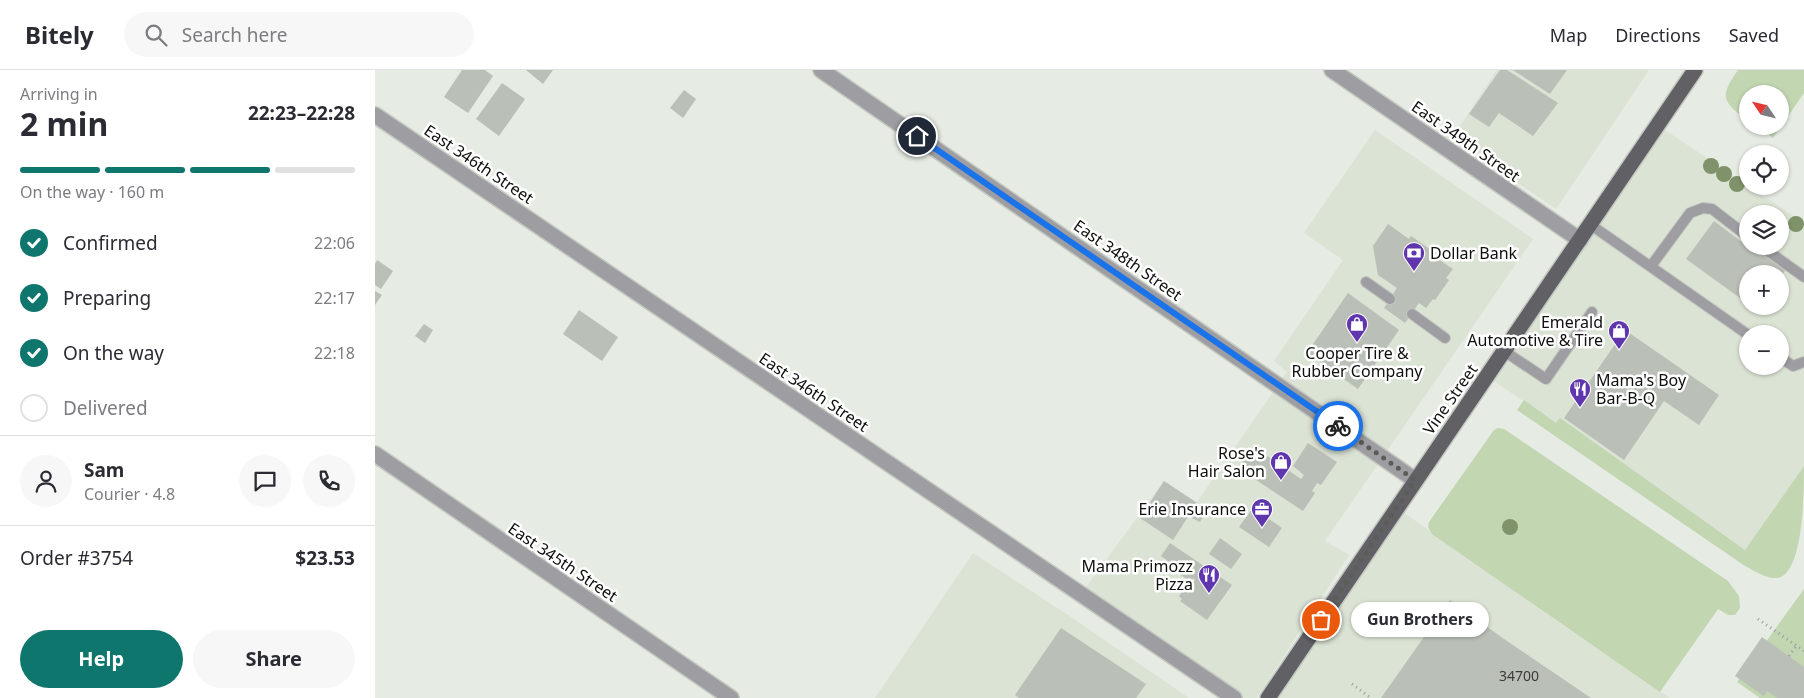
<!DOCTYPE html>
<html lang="en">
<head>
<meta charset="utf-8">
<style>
  :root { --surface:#fff; --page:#f7f7f7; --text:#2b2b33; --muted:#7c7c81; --line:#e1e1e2; --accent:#0f766e }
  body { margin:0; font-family:"Noto Sans",sans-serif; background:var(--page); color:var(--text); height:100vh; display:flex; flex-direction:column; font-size:19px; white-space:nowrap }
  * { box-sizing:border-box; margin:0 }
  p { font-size:16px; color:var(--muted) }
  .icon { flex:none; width:28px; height:28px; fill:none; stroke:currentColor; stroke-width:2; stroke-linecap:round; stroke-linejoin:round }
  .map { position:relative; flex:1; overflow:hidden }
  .details { display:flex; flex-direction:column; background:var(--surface); width:375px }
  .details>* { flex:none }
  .needle { width:32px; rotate:305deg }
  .tools { position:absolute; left:1364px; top:15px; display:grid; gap:10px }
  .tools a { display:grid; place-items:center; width:50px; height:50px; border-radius:50%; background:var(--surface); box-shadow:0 1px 4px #0004; font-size:25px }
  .pin { position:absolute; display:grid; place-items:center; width:42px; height:42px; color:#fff; margin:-21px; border:2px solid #fff; border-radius:50%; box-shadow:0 1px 5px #0007 }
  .courier { position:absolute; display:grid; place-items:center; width:50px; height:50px; margin:-25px; border:4px solid #1a73e8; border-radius:50%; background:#fff; color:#222; box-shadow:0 1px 6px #0007 }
  .bubble { position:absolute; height:35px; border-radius:18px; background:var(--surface); box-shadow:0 1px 4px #0004; font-size:16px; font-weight:700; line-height:35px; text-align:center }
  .summary em { font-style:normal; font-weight:700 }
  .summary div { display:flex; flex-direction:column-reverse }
  .summary { display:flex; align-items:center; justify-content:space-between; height:85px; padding:0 20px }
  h1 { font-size:32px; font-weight:700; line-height:38px }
  .bar { display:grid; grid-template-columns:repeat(4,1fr); gap:8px 5px; align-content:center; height:60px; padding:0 20px }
  .bar i { height:6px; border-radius:4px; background:var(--line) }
  .bar .on { background:var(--accent) }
  .bar p { grid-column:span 4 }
  .line { display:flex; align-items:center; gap:12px; padding:0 20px; border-top:1px solid var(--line) }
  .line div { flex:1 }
  .round { display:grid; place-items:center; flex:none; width:52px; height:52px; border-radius:26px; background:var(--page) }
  ol { padding:0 20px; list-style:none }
  li { display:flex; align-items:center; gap:15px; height:55px }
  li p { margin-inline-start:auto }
  li .icon { padding:5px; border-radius:50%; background:var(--accent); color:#fff; stroke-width:4 }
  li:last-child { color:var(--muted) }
  li i { width:28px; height:28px; border:2px solid var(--line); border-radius:50% }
  .button { display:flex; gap:10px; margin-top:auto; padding:10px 20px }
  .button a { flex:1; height:58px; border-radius:30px; background:var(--accent); color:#fff; font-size:20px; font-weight:700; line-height:58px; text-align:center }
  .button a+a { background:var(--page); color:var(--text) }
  header { display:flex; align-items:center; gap:30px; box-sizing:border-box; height:70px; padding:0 25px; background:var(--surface); border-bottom:1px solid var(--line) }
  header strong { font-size:24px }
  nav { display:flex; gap:28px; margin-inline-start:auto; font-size:18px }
  .search { width:350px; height:45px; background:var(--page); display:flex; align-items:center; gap:12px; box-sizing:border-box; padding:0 18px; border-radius:28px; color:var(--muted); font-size:19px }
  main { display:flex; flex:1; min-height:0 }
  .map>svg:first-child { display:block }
  .built { fill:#dbe3d4; fill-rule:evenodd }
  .green { fill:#c2d6b2 }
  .building { fill:#babfb7 }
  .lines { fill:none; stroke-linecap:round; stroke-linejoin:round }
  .lane-casing { stroke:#c3c8c1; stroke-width:12 }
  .street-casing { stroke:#c3c8c1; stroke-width:18 }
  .primary-casing { stroke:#c3c8c1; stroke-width:18 }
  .path { stroke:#9a9e97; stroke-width:3; stroke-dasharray:1 4; stroke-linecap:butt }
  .lane { stroke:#9e9da1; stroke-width:10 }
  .street { stroke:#9e9da1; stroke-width:15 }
  .primary { stroke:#606065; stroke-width:15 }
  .tree { fill:#80926a }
  .done { stroke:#5a5d58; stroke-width:5; stroke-dasharray:0 9 }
  .route { stroke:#1a73e8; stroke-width:6 }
  .labels { text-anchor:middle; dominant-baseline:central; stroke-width:5; stroke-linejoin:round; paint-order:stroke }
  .number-label { font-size:14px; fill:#393c38 }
  .street-label { font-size:16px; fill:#0e100d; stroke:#fff }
  .poi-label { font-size:16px; fill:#0e100d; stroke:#fff; text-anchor:end }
</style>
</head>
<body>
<header>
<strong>Bitely</strong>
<div class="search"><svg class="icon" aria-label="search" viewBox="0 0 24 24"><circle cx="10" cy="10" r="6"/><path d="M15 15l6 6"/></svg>Search here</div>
<nav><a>Map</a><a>Directions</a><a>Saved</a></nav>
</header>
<main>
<section class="details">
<div class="summary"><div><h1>2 min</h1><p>Arriving in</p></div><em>22:23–22:28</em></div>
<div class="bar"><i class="on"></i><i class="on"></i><i class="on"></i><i></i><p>On the way · 160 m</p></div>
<ol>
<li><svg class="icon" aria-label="check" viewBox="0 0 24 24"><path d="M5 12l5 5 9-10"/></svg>Confirmed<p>22:06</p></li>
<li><svg class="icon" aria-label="check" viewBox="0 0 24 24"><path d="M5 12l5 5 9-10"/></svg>Preparing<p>22:17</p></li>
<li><svg class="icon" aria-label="check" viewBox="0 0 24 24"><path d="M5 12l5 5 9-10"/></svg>On the way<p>22:18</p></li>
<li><i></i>Delivered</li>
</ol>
<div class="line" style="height:90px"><a class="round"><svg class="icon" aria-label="person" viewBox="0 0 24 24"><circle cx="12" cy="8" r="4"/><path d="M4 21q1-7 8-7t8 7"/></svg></a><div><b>Sam</b><p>Courier · 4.8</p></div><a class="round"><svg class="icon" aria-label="chat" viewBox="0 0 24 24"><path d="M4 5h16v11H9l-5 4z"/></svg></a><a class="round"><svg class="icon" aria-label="phone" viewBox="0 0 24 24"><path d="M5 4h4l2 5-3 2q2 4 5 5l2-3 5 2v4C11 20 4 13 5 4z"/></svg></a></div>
<div class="line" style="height:65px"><div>Order #3754</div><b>$23.53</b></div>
<div class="button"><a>Help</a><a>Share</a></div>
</section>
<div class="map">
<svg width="1429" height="628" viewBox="0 0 1429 628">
  <rect width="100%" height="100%" fill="#e6ebe3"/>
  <g class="built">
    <path d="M1122,0H1274L1181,139L1077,68Z"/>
    <path d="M1000,60L1158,169L950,471L974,485L882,628H868L709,520L789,411L822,432L912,302L899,291L968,190L929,163Z"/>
    <path d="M1290,60L1429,153V396L1370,480L1185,349L1181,353L1116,309ZM1372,144H1405V176H1372ZM1372,204H1405V236H1372ZM1372,264H1405V296H1372Z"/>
    <path d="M1028,442L1189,556L1295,628H899Z"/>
    <path d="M598,483L693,545L814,628H500Z"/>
  </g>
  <g class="green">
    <path d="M1363,0H1429V23L1398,68L1382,56H1405V24H1372V50C1346,31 1345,26 1363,0Z"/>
    <path d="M1149,330L1181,353L1185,348L1370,480L1429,396C1429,420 1429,505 1402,508C1391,509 1380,501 1370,496L1142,340Z"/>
    <path d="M1123,358L1129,359L1353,511L1364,526L1365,538L1360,545H1353L1343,539L1285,622L1057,464L1053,457L1054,452L1119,360Z"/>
    <path d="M1429,519V628H1385L1362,612Z"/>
  </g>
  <g class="building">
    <path d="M87,0H110L118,6L93,43L69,27Z"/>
    <path d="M151,0H178L168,14Z"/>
    <path d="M1125,0H1132L1183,33L1158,66L1124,43L1114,57L1094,44Z"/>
    <path d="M1138,0H1192L1175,24Z"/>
    <path d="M127,13L150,29L124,66L101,49Z"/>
    <path d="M309,20L321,29L308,48L295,38Z"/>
    <path d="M1339,151L1372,176H1385L1411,199L1405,208V204H1372V233L1311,189Z"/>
    <path d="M1013,154L1034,169L1036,166L1059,182L1057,185L1078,199L1071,208L1074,210L1060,230L1058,229L1051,238L1044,233L1030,253L1009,238L1022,218L1003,205L998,176Z"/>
    <path d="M2,190L18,201L6,219L0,215V194Z"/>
    <path d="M0,221L7,225L0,235Z"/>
    <path d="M973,223L1024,260L983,319L932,283Z"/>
    <path d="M204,240L243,267L227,291L188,264Z"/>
    <path d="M49,254L58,260L50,273L40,266Z"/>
    <path d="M1250,260L1344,325L1324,355L1289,331L1249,390L1189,348Z"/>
    <path d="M933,373L962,392L946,415L942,413L937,421L940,423L928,441L863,398L876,378L887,385L888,383L926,409L929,405L918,396Z"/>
    <path d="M789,411L822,433L798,470L765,448Z"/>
    <path d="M878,438L907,458L894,477L864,457Z"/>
    <path d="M822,441L829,445L825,452L817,448Z"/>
    <path d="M845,468L867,484L856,499L834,484Z"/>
    <path d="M795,473L857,515L832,550L805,531L807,529L804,526L809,519L813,521L820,510L818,508L816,512L806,505L808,502L786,486Z"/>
    <path d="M1075,530L1129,569L1216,628H1006Z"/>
    <path d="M686,558L771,614L761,628H644L640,625Z"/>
    <path d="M1387,567L1429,597V628H1402L1392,621L1389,626L1360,606Z"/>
  </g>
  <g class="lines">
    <g class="lane-casing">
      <g id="lane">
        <path d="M1216,155L1372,264"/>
        <path d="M1386,176L1429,207"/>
        <path d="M1276,196L1315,143L1328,138L1337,139L1372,166"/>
        <path d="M991,212L1015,229"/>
        <path d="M1037,244L1070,268"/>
        <path d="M1129,281L1171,309L1217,242"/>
        <path d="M1405,287L1418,296L1429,292"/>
      </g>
    </g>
    <g class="street-casing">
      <g id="street">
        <path d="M446,0L1040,410"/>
        <path d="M957,0L1205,170"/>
        <path d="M0,45L859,628"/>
        <path d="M0,384L356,628"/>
      </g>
    </g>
    <g class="primary-casing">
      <path id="primary" d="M893,628L1320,0"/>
    </g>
    <g class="path">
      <path d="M1383,549L1429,581"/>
      <path d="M1414,586L1421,576"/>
      <path d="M977,614L996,628"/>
    </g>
    <use href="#lane" class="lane"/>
    <use href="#street" class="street"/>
    <use href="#primary" class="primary"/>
  </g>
  <g class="tree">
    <circle cx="1336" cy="96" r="8"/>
    <circle cx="1349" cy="104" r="8"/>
    <circle cx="1362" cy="114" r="8"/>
    <circle cx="1421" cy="154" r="8"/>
    <circle cx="1135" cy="457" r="8"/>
  </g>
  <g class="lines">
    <path class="done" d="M946,550L1040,410L963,356"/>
    <path class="route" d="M542,66L963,356"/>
  </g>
  <defs>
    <g id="bank-pin" transform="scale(1.125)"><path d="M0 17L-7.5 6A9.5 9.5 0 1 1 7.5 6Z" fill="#5f36ae" stroke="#fff"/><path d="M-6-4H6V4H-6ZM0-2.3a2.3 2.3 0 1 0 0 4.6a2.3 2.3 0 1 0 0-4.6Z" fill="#fff"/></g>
    <g id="shop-pin" transform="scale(1.125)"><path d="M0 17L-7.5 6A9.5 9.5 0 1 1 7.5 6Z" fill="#5f36ae" stroke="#fff"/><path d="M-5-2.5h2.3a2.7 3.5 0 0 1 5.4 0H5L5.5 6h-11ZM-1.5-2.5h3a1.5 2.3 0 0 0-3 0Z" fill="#fff"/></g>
    <g id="restaurant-pin" transform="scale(1.125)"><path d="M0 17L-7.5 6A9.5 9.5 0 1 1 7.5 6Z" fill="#5f36ae" stroke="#fff"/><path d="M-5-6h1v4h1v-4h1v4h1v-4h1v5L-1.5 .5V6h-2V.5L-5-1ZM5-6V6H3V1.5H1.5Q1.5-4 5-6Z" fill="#fff"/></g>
    <g id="office-pin" transform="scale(1.125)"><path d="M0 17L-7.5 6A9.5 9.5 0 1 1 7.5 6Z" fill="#5f36ae" stroke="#fff"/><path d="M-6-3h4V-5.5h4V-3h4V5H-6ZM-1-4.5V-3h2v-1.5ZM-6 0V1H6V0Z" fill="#fff"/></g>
  </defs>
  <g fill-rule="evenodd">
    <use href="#bank-pin" x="1039" y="183"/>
    <use href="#shop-pin" x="982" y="254"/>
    <use href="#shop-pin" x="1244" y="261"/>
    <use href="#restaurant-pin" x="1205" y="319"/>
    <use href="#shop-pin" x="906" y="392"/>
    <use href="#office-pin" x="887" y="439"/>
    <use href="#restaurant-pin" x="834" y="505"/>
  </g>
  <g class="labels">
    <g class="number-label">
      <text x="1144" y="605">34700</text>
    </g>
    <g class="street-label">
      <text transform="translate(1091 71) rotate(35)">East 349th Street</text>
      <text transform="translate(104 94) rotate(34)">East 346th Street</text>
      <text transform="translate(753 190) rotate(35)">East 348th Street</text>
      <text transform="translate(439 322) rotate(34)">East 346th Street</text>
      <text transform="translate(1075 329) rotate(-55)">Vine Street</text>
      <text transform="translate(188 492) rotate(34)">East 345th Street</text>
    </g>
    <g class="poi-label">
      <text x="1055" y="183" text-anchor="start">Dollar Bank</text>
      <text x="1228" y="252">Emerald<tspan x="1228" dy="18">Automotive &amp; Tire</tspan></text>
      <text x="982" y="283" text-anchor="middle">Cooper Tire &amp;<tspan x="982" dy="18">Rubber Company</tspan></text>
      <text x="1221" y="310" text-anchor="start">Mama's Boy<tspan x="1221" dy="18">Bar-B-Q</tspan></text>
      <text x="890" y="383">Rose's<tspan x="890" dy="18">Hair Salon</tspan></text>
      <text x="871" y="439">Erie Insurance</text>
      <text x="818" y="496">Mama Primozz<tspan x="818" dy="18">Pizza</tspan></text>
    </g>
  </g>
</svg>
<div class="tools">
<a><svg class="needle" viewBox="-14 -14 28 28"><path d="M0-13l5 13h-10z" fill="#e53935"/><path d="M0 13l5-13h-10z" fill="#7c7c81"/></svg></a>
<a><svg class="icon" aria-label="locate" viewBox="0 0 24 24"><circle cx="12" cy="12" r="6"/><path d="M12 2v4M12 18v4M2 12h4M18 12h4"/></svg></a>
<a><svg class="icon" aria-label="layers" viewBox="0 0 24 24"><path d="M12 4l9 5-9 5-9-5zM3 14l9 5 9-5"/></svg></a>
<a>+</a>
<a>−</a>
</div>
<div class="pin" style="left:946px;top:550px;background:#ea580c"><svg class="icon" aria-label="bag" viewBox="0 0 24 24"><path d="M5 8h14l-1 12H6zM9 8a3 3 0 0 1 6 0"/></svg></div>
<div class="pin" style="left:542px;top:66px;background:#1f2937"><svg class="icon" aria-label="home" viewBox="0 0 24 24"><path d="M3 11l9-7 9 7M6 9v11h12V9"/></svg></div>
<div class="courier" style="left:963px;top:356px"><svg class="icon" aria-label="bike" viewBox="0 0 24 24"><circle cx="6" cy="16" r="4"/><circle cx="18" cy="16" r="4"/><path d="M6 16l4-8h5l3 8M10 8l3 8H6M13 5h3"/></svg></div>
<div class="bubble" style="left:976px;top:532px;width:138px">Gun Brothers</div>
</div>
</main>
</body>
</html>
